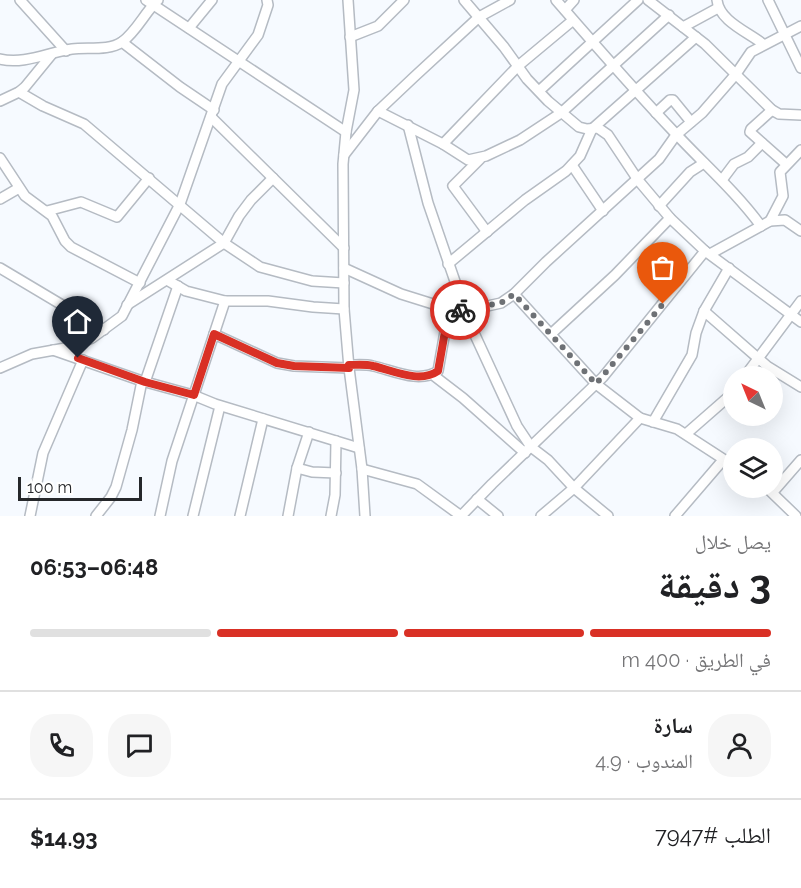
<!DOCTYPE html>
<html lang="ar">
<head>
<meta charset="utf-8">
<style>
  :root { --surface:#fff; --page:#f6f6f6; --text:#202124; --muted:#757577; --line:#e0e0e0; --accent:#d93025 }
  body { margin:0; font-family:Raleway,"Noto Naskh Arabic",sans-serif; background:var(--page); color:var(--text); direction:rtl; height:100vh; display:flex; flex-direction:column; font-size:22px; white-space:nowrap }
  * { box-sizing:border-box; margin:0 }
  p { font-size:20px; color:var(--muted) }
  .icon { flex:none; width:33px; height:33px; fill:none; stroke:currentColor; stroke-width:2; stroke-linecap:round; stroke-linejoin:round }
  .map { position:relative; height:516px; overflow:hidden; direction:ltr }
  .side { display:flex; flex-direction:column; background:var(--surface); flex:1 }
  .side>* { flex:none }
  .needle { width:39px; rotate:317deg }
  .controls { position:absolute; left:723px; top:366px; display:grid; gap:12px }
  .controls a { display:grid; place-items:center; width:60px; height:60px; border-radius:50%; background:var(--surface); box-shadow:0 6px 24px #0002; font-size:30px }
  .scale { position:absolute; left:18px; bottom:15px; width:124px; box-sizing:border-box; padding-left:6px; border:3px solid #25272a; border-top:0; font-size:16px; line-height:21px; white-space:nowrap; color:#25272a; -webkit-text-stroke:4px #fff; paint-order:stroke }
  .pin { position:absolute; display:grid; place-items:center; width:51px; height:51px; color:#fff; margin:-62px -26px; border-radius:50% 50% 50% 0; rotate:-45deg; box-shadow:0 0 6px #0007 }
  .pin .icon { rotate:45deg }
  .courier { position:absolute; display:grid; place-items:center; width:60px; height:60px; margin:-30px; border:4px solid #d93025; border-radius:50%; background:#fff; color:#222; box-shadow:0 2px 8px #0007 }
  .summary em { font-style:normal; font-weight:700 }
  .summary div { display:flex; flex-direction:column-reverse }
  .summary { display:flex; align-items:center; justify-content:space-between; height:102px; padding:0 30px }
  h1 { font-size:39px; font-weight:700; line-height:45px }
  .bar { display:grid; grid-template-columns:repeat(4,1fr); gap:9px 6px; align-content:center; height:72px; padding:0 30px }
  .bar i { height:8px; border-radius:4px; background:var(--line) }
  .bar .current { background:var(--accent) }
  .bar p { grid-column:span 4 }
  .line { display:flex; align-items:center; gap:15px; padding:0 30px; border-top:2px solid var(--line) }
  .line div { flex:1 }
  .round { display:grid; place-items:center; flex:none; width:63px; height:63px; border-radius:24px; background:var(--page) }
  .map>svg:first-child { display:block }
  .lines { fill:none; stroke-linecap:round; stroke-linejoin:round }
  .street-casing { stroke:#b5bbc3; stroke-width:12 }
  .street { stroke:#fff; stroke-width:9 }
  .done { stroke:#6e7175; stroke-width:6; stroke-dasharray:0 10.8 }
  .route { stroke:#d93025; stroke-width:8 }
</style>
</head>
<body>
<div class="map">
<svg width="801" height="516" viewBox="0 0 801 516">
  <rect width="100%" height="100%" fill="#f6faff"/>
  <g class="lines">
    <g class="street-casing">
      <g id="street">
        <path d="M20,0L66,51"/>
        <path d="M146,0L346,132"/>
        <path d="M348,0L354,90L346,132L343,164L344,309L349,368L362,469L365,516"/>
        <path d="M464,0L504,47L527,79L548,101L579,127L587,129L598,128L608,135L638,180L670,218L705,251L801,322"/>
        <path d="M556,0C595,45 635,91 676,134C705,165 736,192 761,226"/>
        <path d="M648,0L705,44L772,110L779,114L801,115"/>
        <path d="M717,0C719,21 748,32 763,44"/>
        <path d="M768,0L801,68"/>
        <path d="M565,10L574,0"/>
        <path d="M683,27L718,8"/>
        <path d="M189,28L212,0"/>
        <path d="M350,37L378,26L404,0"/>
        <path d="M122,42L180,87L214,110"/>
        <path d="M0,59C24,65 49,52 72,49C87,47 109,51 122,42C137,31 145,12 158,0"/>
        <path d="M539,91L638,0"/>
        <path d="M19,92L43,106L84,124L224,243L260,267L312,281L344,283"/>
        <path d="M0,101L19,92L25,87L52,54"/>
        <path d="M772,110L751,129L750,132L786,164"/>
        <path d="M378,111L443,144L468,160L486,156L520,140L561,113L669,15"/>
        <path d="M656,113L670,100H673L691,122"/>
        <path d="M211,117L344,248"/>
        <path d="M408,125L428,203L469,322L517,426L531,447L548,460L574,488L608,516"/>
        <path d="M443,144L518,66L572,21"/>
        <path d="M344,155L378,111L414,77L479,17L510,0"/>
        <path d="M0,158L25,196L52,216L65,241L71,247L140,283"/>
        <path d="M480,159L453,186L487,232"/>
        <path d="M572,165L603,211"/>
        <path d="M722,180L734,164L748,157L762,143"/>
        <path d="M0,199L19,188"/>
        <path d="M659,206L690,172L704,163"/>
        <path d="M47,211L81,202L117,217L149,178"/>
        <path d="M770,221L783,196L780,172L801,150"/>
        <path d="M710,254L770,221L785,220L801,231"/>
        <path d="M448,264L525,200L566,171L580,156L592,129L696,37"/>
        <path d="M0,268L104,330"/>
        <path d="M344,268L401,294L449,309L465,311L501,303L514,294L546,262L659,159L676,135L702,113L736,74L751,52L801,26"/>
        <path d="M167,280L186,291L225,301H268L313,307L344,309"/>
        <path d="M514,294L596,384L640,418L677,429L734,466"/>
        <path d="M127,305L224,243L239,216L251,200L273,178"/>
        <path d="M704,311L767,366L801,387"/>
        <path d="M214,334L277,363L294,366L349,368"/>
        <path d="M551,334L615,275L670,218"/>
        <path d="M53,350L142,381L193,395L215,404L359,448"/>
        <path d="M349,365C357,365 365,364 373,366C392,370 419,384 438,371L449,309"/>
        <path d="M0,368L32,354L71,347L92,338L122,316L180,204L222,84L258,35L268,5L267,0"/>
        <path d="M433,375L463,398L525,453"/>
        <path d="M745,376L801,301"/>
        <path d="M145,382L178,286"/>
        <path d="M653,422L692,355L696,333L704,311L729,268"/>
        <path d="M686,434L734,392"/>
        <path d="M297,468L312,472L336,473"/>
        <path d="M362,469L417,484L461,516"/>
        <path d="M767,488L796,516"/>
        <path d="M773,492L801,460"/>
        <path d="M477,499L498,516"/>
        <path d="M30,516L43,453L83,360"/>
        <path d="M96,516L111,497L116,487L132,430L142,381"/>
        <path d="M160,516L172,461L225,301"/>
        <path d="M193,516L220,406"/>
        <path d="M240,516L263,419"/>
        <path d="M288,516L297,468L309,432"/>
        <path d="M331,516L335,495L336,441"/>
        <path d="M461,516L492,484L603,377L705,251"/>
        <path d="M541,516L574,488L640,418"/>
        <path d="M675,516L723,460"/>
      </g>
    </g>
    <use href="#street" class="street"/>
  </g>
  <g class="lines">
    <path class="done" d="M460,310L501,303L514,294L596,384L663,304"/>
    <path class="route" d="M78,358L145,382L194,395L214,334L277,363L294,366L349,368V365C357,365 365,364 373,366C392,370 419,384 438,371L449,309L460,310"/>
  </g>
</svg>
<div class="controls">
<a><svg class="needle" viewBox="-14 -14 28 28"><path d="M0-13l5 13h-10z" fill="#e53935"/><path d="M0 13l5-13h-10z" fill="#757577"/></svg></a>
<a><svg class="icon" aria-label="layers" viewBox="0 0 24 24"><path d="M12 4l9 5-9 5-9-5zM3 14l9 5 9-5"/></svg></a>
</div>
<div class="scale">100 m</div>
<div class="pin" style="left:663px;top:304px;background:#ea580c"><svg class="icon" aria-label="bag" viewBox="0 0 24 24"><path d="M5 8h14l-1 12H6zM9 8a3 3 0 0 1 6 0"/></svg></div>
<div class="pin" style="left:78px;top:358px;background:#1f2937"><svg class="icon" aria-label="home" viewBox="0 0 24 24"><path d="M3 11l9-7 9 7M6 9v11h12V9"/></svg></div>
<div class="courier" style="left:460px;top:310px"><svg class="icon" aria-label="bike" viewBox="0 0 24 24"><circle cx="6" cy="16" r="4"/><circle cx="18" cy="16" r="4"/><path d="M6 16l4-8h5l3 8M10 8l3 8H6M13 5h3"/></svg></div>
</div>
<section class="side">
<div class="summary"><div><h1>3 دقيقة</h1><p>يصل خلال</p></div><em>06:48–06:53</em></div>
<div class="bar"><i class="current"></i><i class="current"></i><i class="current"></i><i></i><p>في الطريق · 400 m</p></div>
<div class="line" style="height:108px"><a class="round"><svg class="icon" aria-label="person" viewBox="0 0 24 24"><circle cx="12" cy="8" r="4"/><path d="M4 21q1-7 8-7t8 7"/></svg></a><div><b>سارة</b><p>المندوب · 4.9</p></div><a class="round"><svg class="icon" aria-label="chat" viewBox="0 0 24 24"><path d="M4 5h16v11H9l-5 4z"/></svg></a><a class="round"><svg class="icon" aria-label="phone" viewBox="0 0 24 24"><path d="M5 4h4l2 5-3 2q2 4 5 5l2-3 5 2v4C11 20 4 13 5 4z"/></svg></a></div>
<div class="line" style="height:78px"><div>الطلب #7947</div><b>$14.93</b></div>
</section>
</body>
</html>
